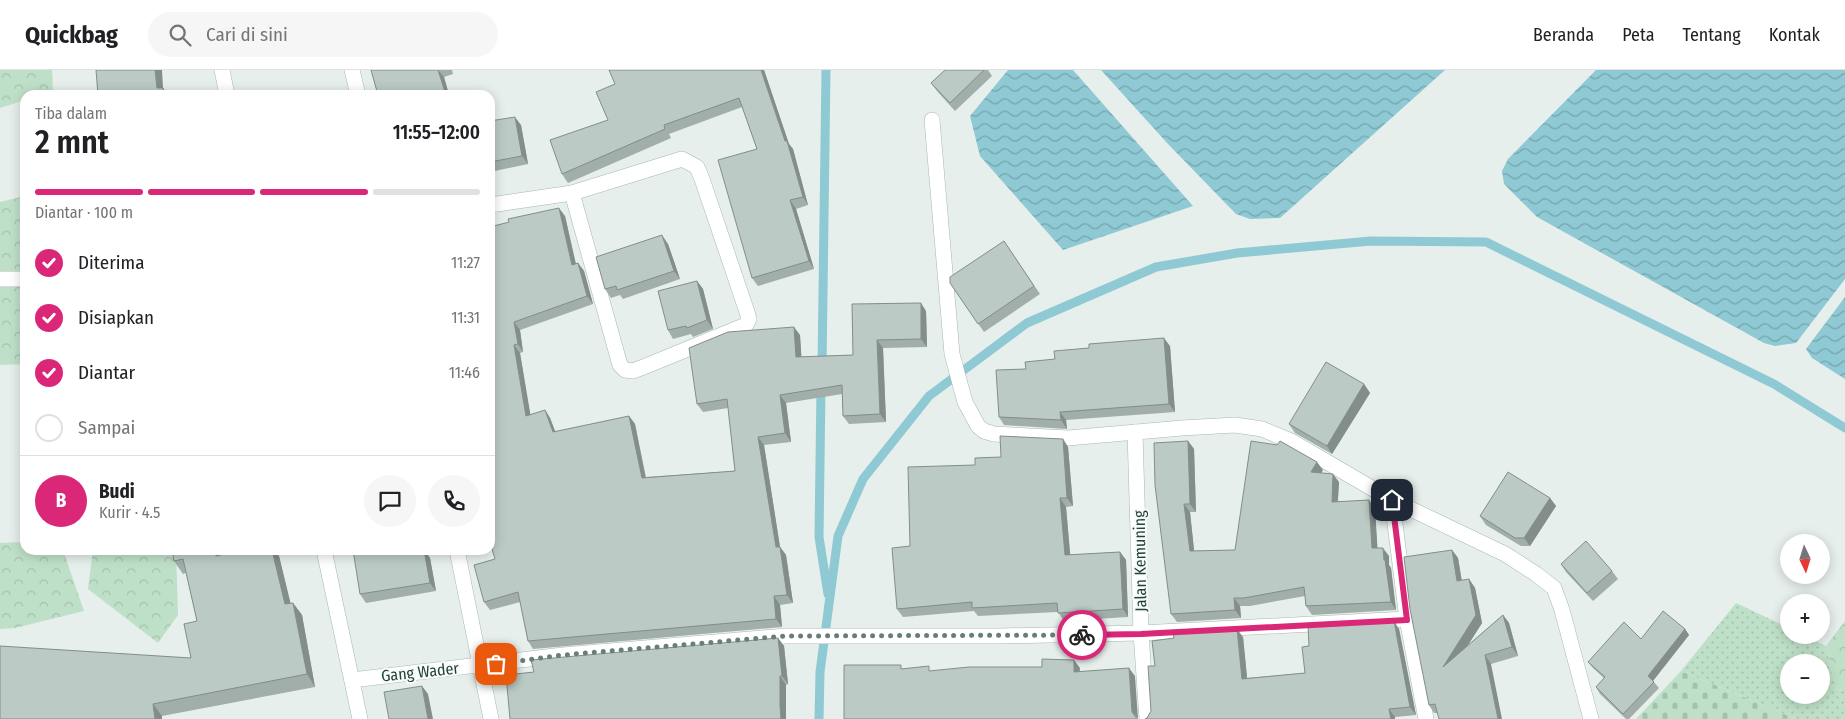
<!DOCTYPE html>
<html lang="id">
<head>
<meta charset="utf-8">
<style>
  :root { --surface:#fff; --page:#f6f6f6; --text:#202124; --muted:#757577; --line:#e0e0e0; --accent:#db2777 }
  body { margin:0; font-family:"Fira Sans Condensed",sans-serif; background:var(--page); color:var(--text); height:100vh; display:flex; flex-direction:column; font-size:19px; white-space:nowrap }
  * { box-sizing:border-box; margin:0 }
  p { font-size:16px; color:var(--muted) }
  .icon { flex:none; width:28px; height:28px; fill:none; stroke:currentColor; stroke-width:2; stroke-linecap:round; stroke-linejoin:round }
  .map { position:relative; flex:1; overflow:hidden }
  .details { position:absolute; left:20px; top:20px; width:475px; height:465px; display:flex; flex-direction:column; background:var(--surface); border-radius:15px; box-shadow:0 2px 12px #0003 }
  .details>* { flex:none }
  .needle { width:32px; rotate:176deg }
  .fabs { position:absolute; left:1780px; top:464px; display:grid; gap:10px }
  .fabs a { display:grid; place-items:center; width:50px; height:50px; border-radius:50%; background:var(--surface); box-shadow:0 2px 12px #0003; font-size:25px }
  .pin { position:absolute; display:grid; place-items:center; width:42px; height:42px; color:#fff; margin:-21px; border-radius:10px; box-shadow:0 2px 8px #0006 }
  .courier { position:absolute; display:grid; place-items:center; width:50px; height:50px; margin:-25px; border:4px solid #db2777; border-radius:50%; background:#fff; color:#222; box-shadow:0 1px 6px #0007 }
  .headline em { font-style:normal; font-weight:600 }
  .headline div { display:flex; flex-direction:column-reverse }
  .headline { display:flex; align-items:center; justify-content:space-between; height:85px; padding:0 15px }
  h1 { font-size:32px; font-weight:600; line-height:38px }
  .bar { display:grid; grid-template-columns:repeat(4,1fr); gap:8px 5px; align-content:center; height:60px; padding:0 15px }
  .bar i { height:6px; border-radius:4px; background:var(--line) }
  .bar .selected { background:var(--accent) }
  .bar p { grid-column:span 4 }
  .line { display:flex; align-items:center; gap:12px; padding:0 15px; border-top:1px solid var(--line) }
  .line div { flex:1 }
  .round { display:grid; place-items:center; flex:none; width:52px; height:52px; border-radius:26px; background:var(--page) }
  ol { padding:0 15px; list-style:none }
  li { display:flex; align-items:center; gap:15px; height:55px }
  li p { margin-inline-start:auto }
  li .icon { padding:5px; border-radius:50%; background:var(--accent); color:#fff; stroke-width:4 }
  li:last-child { color:var(--muted) }
  li i { width:28px; height:28px; border:2px solid var(--line); border-radius:50% }
  header { display:flex; align-items:center; gap:30px; box-sizing:border-box; height:70px; padding:0 25px; background:var(--surface); border-bottom:1px solid var(--line) }
  header strong { font-size:24px }
  nav { display:flex; gap:28px; margin-inline-start:auto; font-size:18px }
  .search { width:350px; height:45px; background:var(--page); display:flex; align-items:center; gap:12px; box-sizing:border-box; padding:0 18px; border-radius:28px; color:var(--muted); font-size:19px }
  .map>svg:first-child { display:block }
  .grass { fill:url(#grass-dots); fill-rule:evenodd }
  .forest { fill:url(#forest-crowns) }
  .cemetery { fill:url(#cemetery-stones) }
  .water { fill:url(#water-waves) }
  .lines { fill:none; stroke-linecap:round; stroke-linejoin:round }
  .stream { stroke:#8ec9d4; stroke-width:9 }
  .service-casing { stroke:#a8b8b2; stroke-width:16 }
  .minor-casing { stroke:#a8b8b2; stroke-width:16 }
  .secondary-casing { stroke:#a4bbb3; stroke-width:16 }
  .service { stroke:#fff; stroke-width:15 }
  .minor { stroke:#fff; stroke-width:15 }
  .secondary { stroke:#fff; stroke-width:15 }
  .wall { fill:#a1aea9 }
  .shaded-wall { fill:#838d89 }
  .building { fill:#bbcac4; stroke:#838d89 }
  .done { stroke:#687f78; stroke-width:5; stroke-dasharray:0 9 }
  .route { stroke:#db2777; stroke-width:6 }
  .labels { text-anchor:middle; dominant-baseline:central; stroke-width:4; stroke-linejoin:round; paint-order:stroke }
  .street-label { font-size:16px; fill:#24423a; stroke:#f7fbf9 }
</style>
</head>
<body>
<header>
<strong>Quickbag</strong>
<div class="search"><svg class="icon" aria-label="search" viewBox="0 0 24 24"><circle cx="10" cy="10" r="6"/><path d="M15 15l6 6"/></svg>Cari di sini</div>
<nav><a>Beranda</a><a>Peta</a><a>Tentang</a><a>Kontak</a></nav>
</header>
<div class="map">
<svg width="1845" height="649" viewBox="0 0 1845 649">
  <defs>
    <pattern id="grass-dots" width="8" height="8" patternUnits="userSpaceOnUse" patternTransform="scale(1.25)"><rect width="8" height="8" fill="#bfe0c8"/><path d="M2 2h.1M6 6h.1" fill="none" stroke="#a4c1ad" stroke-width="1.8" stroke-linecap="round"/></pattern>
    <pattern id="forest-crowns" width="20" height="18" patternUnits="userSpaceOnUse" patternTransform="scale(1.25)"><rect width="20" height="18" fill="#bfe0c8"/><path d="M2 6a3 3 0 1 1 6 0M12 15a3 3 0 1 1 6 0" fill="none" stroke="#a4c1ad"/></pattern>
    <pattern id="cemetery-stones" width="16" height="16" patternUnits="userSpaceOnUse" patternTransform="scale(1.25)"><rect width="16" height="16" fill="#bfe0c8"/><path d="M2 7V4a2 2 0 0 1 4 0v3zM10 15v-3a2 2 0 0 1 4 0v3z" fill="#a4c1ad"/></pattern>
    <pattern id="water-waves" width="16" height="10" patternUnits="userSpaceOnUse" patternTransform="scale(1.25)"><rect width="16" height="10" fill="#8ec9d4"/><path d="M0 5q4-4 8 0t8 0" fill="none" stroke="#74a5ad"/></pattern>
  </defs>
  <rect width="100%" height="100%" fill="#e6efeb"/>
  <path class="grass" d="M1736,533L1789,558V565H1804L1826,576L1836,618L1845,622V649H1796L1681,601ZM1789,592H1821V625H1789Z"/>
  <g class="forest">
    <path d="M0,0H52L53,21L41,25H25V30L0,38Z"/>
    <path d="M25,126V294L0,295V132Z"/>
    <path d="M25,472V480H63L84,541L15,558L0,559V473Z"/>
    <path d="M93,480H176L178,545L158,573L88,519Z"/>
    <path d="M1845,551V622L1836,618L1826,576Z"/>
  </g>
  <path class="cemetery" d="M1681,601L1796,649H1636Z"/>
  <g class="water">
    <path d="M1008,0H1073L1193,136L1063,180L980,86L970,46Z"/>
    <path d="M1101,0H1445L1280,148L1250,149L1236,144L1168,74Z"/>
    <path d="M1596,0H1845V209L1796,273L1775,276L1764,273L1537,147L1504,114L1502,101L1508,89Z"/>
    <path d="M1845,227V309L1812,288L1806,279Z"/>
  </g>
  <g class="lines">
    <g class="stream">
      <path d="M822,297L826,0"/>
      <path d="M821,318L819,467L828,524"/>
      <path d="M819,649L820,602L838,466L863,409L929,326L1027,253L1156,197L1237,183L1371,171L1486,172L1774,314L1845,358"/>
    </g>
    <g class="service-casing">
      <path id="service" d="M0,209H25"/>
    </g>
    <g class="minor-casing">
      <g id="minor">
        <path d="M352,0L358,25"/>
        <path d="M932,50L952,284L965,332L978,356L984,361L994,364L1068,368L1182,358L1235,355L1262,359L1291,371L1392,430L1505,484L1536,504L1554,518L1562,540L1591,649"/>
        <path d="M490,135L572,123L682,89L697,97L702,109L747,242L749,249L746,255L646,296L633,301L625,300L620,295L572,123"/>
        <path d="M1135,362L1141,563L1147,649"/>
        <path d="M1392,430L1407,549L1426,649"/>
        <path d="M457,480L491,649"/>
        <path d="M352,610L563,585L786,566H999L1141,563L1407,549"/>
      </g>
    </g>
    <g class="secondary-casing">
      <g id="secondary">
        <path d="M222,0L227,25"/>
        <path d="M324,480L360,649"/>
      </g>
    </g>
    <use href="#service" class="service"/>
    <use href="#minor" class="minor"/>
    <use href="#secondary" class="secondary"/>
  </g>
  <g class="wall">
    <path d="M371,0H452L453,4L444,7L449,25H378Z"/>
    <path d="M764,0L789,74L793,79L808,135L796,139L814,199L758,216L752,208L757,79L742,37L669,64L671,68L568,113L562,104L608,50L615,14Z"/>
    <path d="M945,0H988L992,6L955,41L937,21L931,13Z"/>
    <path d="M490,51L521,55L528,94L490,102Z"/>
    <path d="M565,146L576,194L578,193L584,201L593,234L520,260L523,282L520,283L530,345L545,340L550,348L555,362L629,346L635,354L646,407L735,401L728,338L703,342L697,334L800,265L801,287L853,285L852,234L926,241L927,277L883,278L886,352L849,354L843,346L842,324L786,333L791,372L764,375L780,477L786,485L793,533L780,535L782,557L533,579L528,571L520,532L490,540L484,532L495,489L490,157Z"/>
    <path d="M1004,171L1040,224L984,262L950,213Z"/>
    <path d="M668,174L680,209L623,229L620,225L611,228L605,219Z"/>
    <path d="M697,211L703,219L713,259L693,267L691,264L673,269L668,260Z"/>
    <path d="M1170,276L1175,342L1066,350L1067,359L1004,355L999,347Z"/>
    <path d="M1364,314L1370,323L1332,384L1295,363L1289,354Z"/>
    <path d="M1063,369L1068,377L1073,436L1066,437L1070,485L1120,482L1126,490L1128,547L1064,551L1058,542L978,546L974,541L903,547L897,539L910,476L1001,387Z"/>
    <path d="M1188,371L1194,379L1196,442H1190L1194,481L1235,480L1323,400L1321,403L1339,412L1338,432L1369,430L1375,438L1377,478L1389,486V495L1391,498L1396,540L1312,545L1306,536L1305,526L1250,536H1240L1241,548L1177,552L1171,544Z"/>
    <path d="M1550,428L1556,436L1530,476H1521L1486,455L1480,446Z"/>
    <path d="M172,480L222,485L279,486L290,533H293L302,545L315,617L162,646L0,649L191,588L197,551L186,503L183,504L174,491Z"/>
    <path d="M349,480H425L430,488L436,521L366,533L360,524L354,483L352,484Z"/>
    <path d="M1452,480L1458,488L1462,511L1469,509L1475,518L1482,553L1468,575L1503,545L1509,553L1518,586L1491,594L1438,643H1434L1429,635Z"/>
    <path d="M1561,494L1612,501L1618,509L1593,531L1566,502Z"/>
    <path d="M1399,559L1416,645L1395,647L1147,648L1151,641L1155,596L1243,567L1247,608L1305,603L1309,576Z"/>
    <path d="M1685,559L1689,565L1653,611L1659,618L1629,649H1626L1600,624L1596,617L1604,608L1593,598L1588,592L1641,569Z"/>
    <path d="M778,568L784,576L788,614L786,615V649H510L534,602Z"/>
  </g>
  <g class="shaded-wall">
    <path d="M155,0H162L163,18L168,25H162L157,18Z"/>
    <path d="M438,0L444,7L449,25H446Z"/>
    <path d="M761,0H764L789,74L793,79L808,135L803,127L785,71Z"/>
    <path d="M515,47L521,55L528,94L522,86Z"/>
    <path d="M790,130L796,139L814,199L809,191Z"/>
    <path d="M559,138L565,146L578,204L572,195Z"/>
    <path d="M662,165L668,174L680,209L674,201Z"/>
    <path d="M578,193L584,201L593,234L587,226Z"/>
    <path d="M697,211L703,219L713,259L707,250Z"/>
    <path d="M921,233L926,241L927,277L921,269Z"/>
    <path d="M514,252L520,260L523,282L518,274Z"/>
    <path d="M794,257L800,265L802,295L796,287Z"/>
    <path d="M1164,268L1170,276L1175,342L1169,334Z"/>
    <path d="M877,270L883,278L886,352L880,344Z"/>
    <path d="M514,275L520,283L532,354L526,346Z"/>
    <path d="M1364,314L1370,323L1332,384L1327,376Z"/>
    <path d="M780,325L786,333L791,372L785,363Z"/>
    <path d="M545,340L550,348L559,371L553,362Z"/>
    <path d="M1060,342L1066,350L1067,359L1061,350Z"/>
    <path d="M629,346L635,354L647,416L642,408Z"/>
    <path d="M758,367L764,375L780,477L786,485L793,533L787,525L776,477Z"/>
    <path d="M1063,369L1068,377L1073,436L1067,428Z"/>
    <path d="M1188,371L1194,379L1196,442L1190,434Z"/>
    <path d="M1317,392L1323,400L1317,410L1311,402Z"/>
    <path d="M1333,404L1339,412L1337,441L1332,432Z"/>
    <path d="M1060,428L1066,437L1071,493L1065,485Z"/>
    <path d="M1550,428L1556,436L1530,476L1524,468Z"/>
    <path d="M1369,430L1375,438L1378,486L1372,478Z"/>
    <path d="M1184,434L1190,442L1195,489L1190,481Z"/>
    <path d="M1383,478L1389,486V495L1391,498L1396,540L1391,532L1384,490Z"/>
    <path d="M215,480H221L225,499L216,486Z"/>
    <path d="M272,480H275L279,486L294,547L285,534Z"/>
    <path d="M424,480L430,488L436,521L430,513Z"/>
    <path d="M1452,480L1458,488L1463,520L1457,511Z"/>
    <path d="M1120,482L1126,490L1128,547L1123,539Z"/>
    <path d="M1469,509L1475,518L1482,553L1449,605L1443,597Z"/>
    <path d="M774,526L780,535L782,557L776,549Z"/>
    <path d="M1234,528L1240,536L1241,548L1235,540Z"/>
    <path d="M293,533L302,545L315,617L307,604Z"/>
    <path d="M1503,545L1509,553L1518,586L1512,577Z"/>
    <path d="M1394,551L1399,559L1416,645L1410,637Z"/>
    <path d="M1237,559L1243,567L1248,617L1242,609Z"/>
    <path d="M1685,559L1689,565L1652,612L1648,606Z"/>
    <path d="M778,568L784,576L788,614L782,606Z"/>
    <path d="M1485,585L1491,594L1502,649H1498Z"/>
    <path d="M1074,590L1080,598L1079,611L1074,602Z"/>
    <path d="M1129,598L1135,606L1138,649L1132,642Z"/>
    <path d="M780,606L786,615V649H781L780,635Z"/>
    <path d="M422,616L428,624L433,649H428Z"/>
    <path d="M153,634L162,646V649H155Z"/>
    <path d="M1389,639L1395,647V649H1391Z"/>
  </g>
  <g class="building">
    <path d="M96,0H155L157,18H163L164,25H95H98Z"/>
    <path d="M371,0H438L446,25H378Z"/>
    <path d="M609,0H761L785,71H787L803,127L790,130L809,191L752,208L718,90L757,79L739,28L664,55L665,59L562,104L550,70L608,50L596,22L615,14Z"/>
    <path d="M945,0H984L950,33L931,13Z"/>
    <path d="M515,47L522,86L490,92V51Z"/>
    <path d="M559,138L572,195L578,193L587,226L514,252L518,274L514,275L526,346L545,340L553,362L629,346L642,408L735,401L727,329L697,334L689,278L728,262L794,257L796,287L853,285L852,234L921,233V269L877,270L880,344L843,346L842,315L780,325L785,363L758,367L776,477H780L787,525L774,526L776,549L528,571L518,522L484,532L474,495L495,489L490,472V157L509,152L508,149Z"/>
    <path d="M662,165L674,201L617,220L616,216L605,219L596,187Z"/>
    <path d="M1004,171L1034,216L978,254L950,213V207Z"/>
    <path d="M697,211L707,250L687,258L686,256L668,260L658,221Z"/>
    <path d="M1164,268L1169,334L1060,342L1061,350L999,347L996,300L1026,299L1025,292L1055,289L1054,281L1089,278V274Z"/>
    <path d="M1326,292L1364,314L1327,376L1289,354Z"/>
    <path d="M1000,366L1063,369L1067,428H1060L1065,485L1120,482L1123,539L1058,543L1057,533L972,538V532L897,539L892,478L910,476L908,397L975,395V388L1001,387Z"/>
    <path d="M1188,371L1190,434H1184L1190,481L1235,480L1251,371L1277,375L1280,371L1317,392L1311,402L1333,404L1332,432L1369,430L1372,478H1383L1384,490H1385L1391,532L1306,536L1304,517L1244,528H1234L1235,540L1171,544L1155,415L1154,373Z"/>
    <path d="M1508,402L1550,428L1524,468H1515L1480,446Z"/>
    <path d="M1586,471L1612,501L1587,523L1561,494Z"/>
    <path d="M172,480H215L216,486L242,480H272L285,534L293,533L307,604L153,634L155,649H0V576L191,588L184,554L197,551L183,489L174,491Z"/>
    <path d="M353,480H424L430,513L360,524Z"/>
    <path d="M1452,480L1457,511L1469,509L1476,545L1443,597L1503,545L1512,577L1485,585L1498,649H1439L1435,634L1429,635L1410,539L1404,487Z"/>
    <path d="M1663,541L1685,559L1648,606L1654,612L1623,644L1596,617L1605,607L1588,592L1624,552L1641,569Z"/>
    <path d="M1394,551L1410,637L1389,639L1391,649H1145L1147,648L1151,641L1148,596H1155L1152,571L1174,568L1173,562L1237,559L1242,609L1305,603L1302,577L1309,576L1308,555Z"/>
    <path d="M778,568L782,606H780V635L781,649H510L506,605L534,602L531,590Z"/>
    <path d="M1042,589L1074,590V602L1129,598L1132,642L1137,649H844V595H901V599L929,596V601L969,597H1042Z"/>
    <path d="M422,616L428,649H389L384,622Z"/>
  </g>
  <g class="lines">
    <path class="done" d="M496,594L563,585L786,566L1082,565"/>
    <path class="route" d="M1082,565L1141,564L1407,550L1392,430"/>
  </g>
  <g class="labels">
    <g class="street-label">
      <text transform="translate(1140 491) rotate(-91)">Jalan Kemuning</text>
      <text transform="translate(420 602) rotate(-6)">Gang Wader</text>
    </g>
  </g>
</svg>
<div class="fabs">
<a><svg class="needle" viewBox="-14 -14 28 28"><path d="M0-13l5 13h-10z" fill="#e53935"/><path d="M0 13l5-13h-10z" fill="#757577"/></svg></a>
<a>+</a>
<a>−</a>
</div>
<div class="pin" style="left:496px;top:594px;background:#ea580c"><svg class="icon" aria-label="bag" viewBox="0 0 24 24"><path d="M5 8h14l-1 12H6zM9 8a3 3 0 0 1 6 0"/></svg></div>
<div class="pin" style="left:1392px;top:430px;background:#1f2937"><svg class="icon" aria-label="home" viewBox="0 0 24 24"><path d="M3 11l9-7 9 7M6 9v11h12V9"/></svg></div>
<div class="courier" style="left:1082px;top:565px"><svg class="icon" aria-label="bike" viewBox="0 0 24 24"><circle cx="6" cy="16" r="4"/><circle cx="18" cy="16" r="4"/><path d="M6 16l4-8h5l3 8M10 8l3 8H6M13 5h3"/></svg></div>
<section class="details">
<div class="headline"><div><h1>2 mnt</h1><p>Tiba dalam</p></div><em>11:55–12:00</em></div>
<div class="bar"><i class="selected"></i><i class="selected"></i><i class="selected"></i><i></i><p>Diantar · 100 m</p></div>
<ol>
<li><svg class="icon" aria-label="check" viewBox="0 0 24 24"><path d="M5 12l5 5 9-10"/></svg>Diterima<p>11:27</p></li>
<li><svg class="icon" aria-label="check" viewBox="0 0 24 24"><path d="M5 12l5 5 9-10"/></svg>Disiapkan<p>11:31</p></li>
<li><svg class="icon" aria-label="check" viewBox="0 0 24 24"><path d="M5 12l5 5 9-10"/></svg>Diantar<p>11:46</p></li>
<li><i></i>Sampai</li>
</ol>
<div class="line" style="height:90px"><b class="round" style="background:var(--accent);color:#fff">B</b><div><b>Budi</b><p>Kurir · 4.5</p></div><a class="round"><svg class="icon" aria-label="chat" viewBox="0 0 24 24"><path d="M4 5h16v11H9l-5 4z"/></svg></a><a class="round"><svg class="icon" aria-label="phone" viewBox="0 0 24 24"><path d="M5 4h4l2 5-3 2q2 4 5 5l2-3 5 2v4C11 20 4 13 5 4z"/></svg></a></div>
</section>
</div>
</body>
</html>
